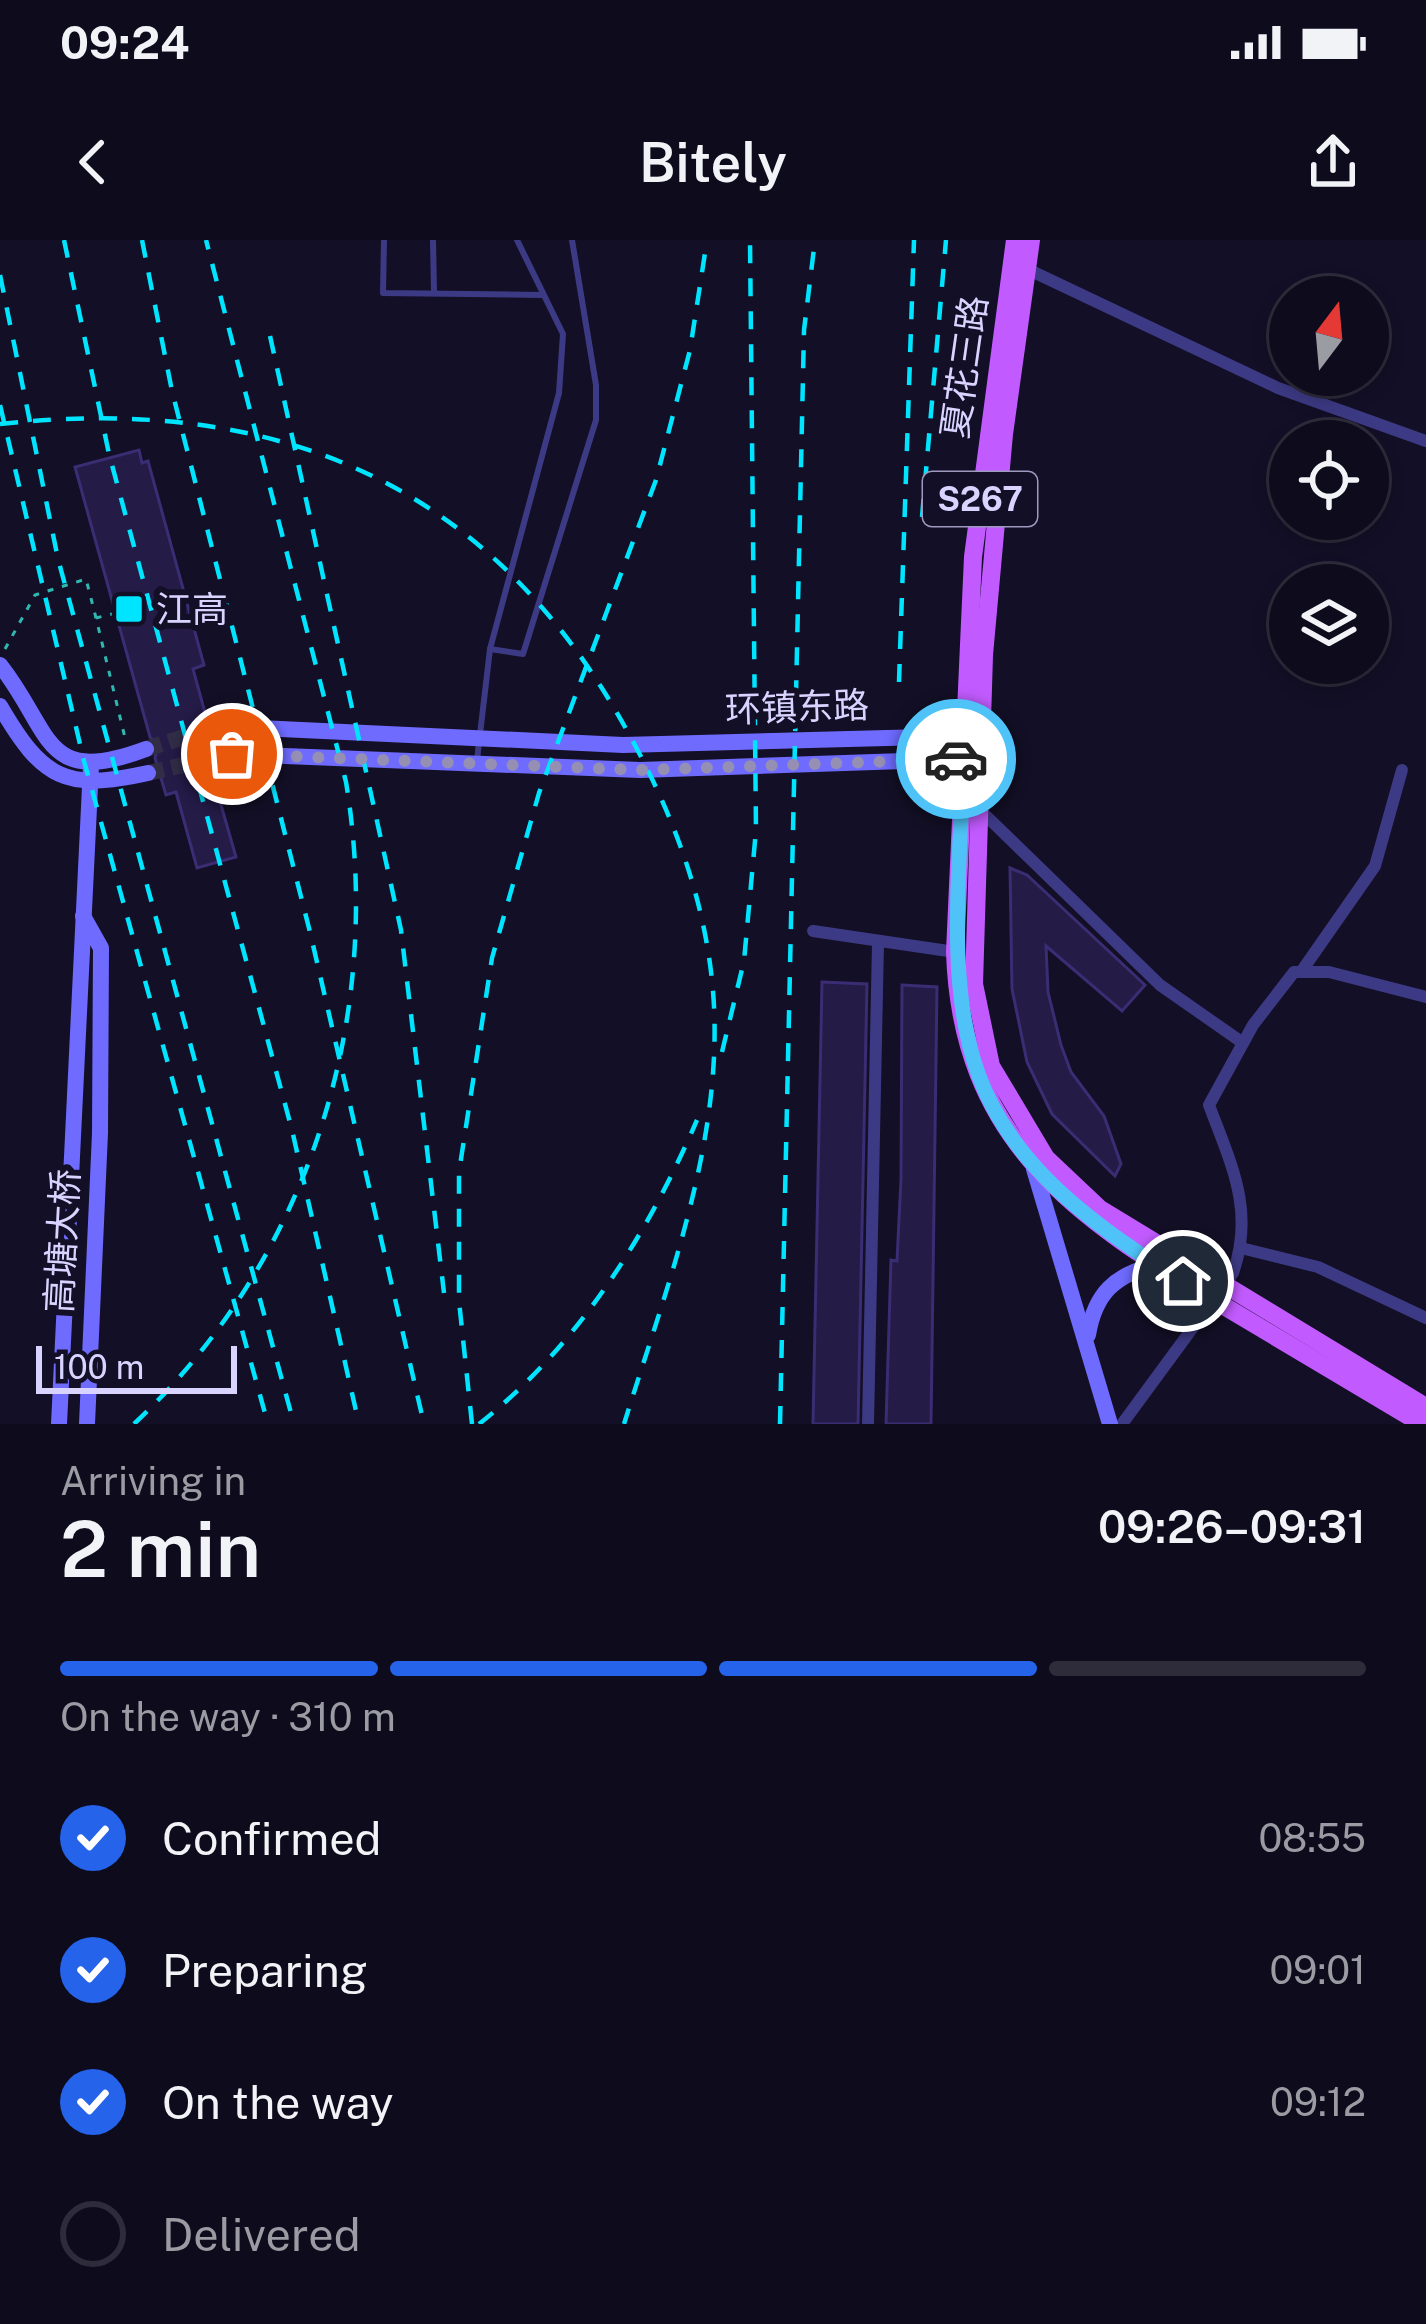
<!DOCTYPE html>
<html lang="en">
<head>
<meta charset="utf-8">
<style>
  :root { --surface:#0e0b1c; --page:#171425; --text:#f1f3f6; --muted:#9b9ba3; --line:#2e2b3b; --accent:#2563eb }
  body { margin:0; font-family:"Public Sans","Noto Sans SC",sans-serif; background:var(--page); color:var(--text); height:100vh; display:flex; flex-direction:column; font-size:45px; white-space:nowrap }
  * { box-sizing:border-box; margin:0 }
  p { font-size:39px; color:var(--muted) }
  .icon { flex:none; width:66px; height:66px; fill:none; stroke:currentColor; stroke-width:2; stroke-linecap:round; stroke-linejoin:round }
  .map { position:relative; height:1184px; overflow:hidden }
  .sheet { display:flex; flex-direction:column; background:var(--surface); flex:1 }
  .sheet>* { flex:none }
  .needle { width:78px; rotate:16deg }
  .buttons { position:absolute; left:1269px; top:36px; display:grid; gap:24px }
  .buttons a { display:grid; place-items:center; width:120px; height:120px; border-radius:50%; background:var(--surface); box-shadow:0 6px 18px #0003,0 0 0 3px var(--line); font-size:60px }
  .scale { position:absolute; left:36px; bottom:30px; width:201px; box-sizing:border-box; padding-left:12px; border:6px solid #d9d4ff; border-top:0; font-size:33px; line-height:42px; white-space:nowrap; color:#d9d4ff; -webkit-text-stroke:9px #130f26; paint-order:stroke }
  .pin { position:absolute; display:grid; place-items:center; width:102px; height:102px; color:#fff; margin:-51px; border:6px solid #fff; border-radius:50%; box-shadow:0 3px 12px #0007 }
  .courier { position:absolute; display:grid; place-items:center; width:120px; height:120px; margin:-60px; border:9px solid #4fc3f7; border-radius:50%; background:#fff; color:#222; box-shadow:0 3px 15px #0007 }
  .head em { font-style:normal; font-weight:600 }
  .head div { display:flex; flex-direction:column-reverse }
  .head { display:flex; align-items:center; justify-content:space-between; height:204px; padding:0 60px }
  h1 { font-size:78px; font-weight:600; line-height:90px }
  .bar { display:grid; grid-template-columns:repeat(4,1fr); gap:18px 12px; align-content:center; height:144px; padding:0 60px }
  .bar i { height:15px; border-radius:9px; background:var(--line) }
  .bar .current { background:var(--accent) }
  .bar p { grid-column:span 4 }
  ol { padding:0 60px; list-style:none }
  li { display:flex; align-items:center; gap:36px; height:132px }
  li p { margin-inline-start:auto }
  li .icon { padding:12px; border-radius:50%; background:var(--accent); color:#fff; stroke-width:4 }
  li:last-child { color:var(--muted) }
  li i { width:66px; height:66px; border:6px solid var(--line); border-radius:50% }
  .status { display:flex; justify-content:space-between; align-items:center; height:84px; padding:0 60px; background:var(--surface); direction:ltr }
  .status svg { height:33px; fill:currentColor }
  header { display:flex; justify-content:space-between; align-items:center; height:156px; padding:0 60px; background:var(--surface); font-size:54px; font-weight:600 }
  .map>svg:first-child { display:block }
  .building { fill:#241b47; stroke:#3b2d73; stroke-width:3 }
  .lines { fill:none; stroke-linecap:round; stroke-linejoin:round }
  .secondary-tunnel { stroke:#312d47; stroke-width:16; stroke-dasharray:16 8; stroke-linecap:butt }
  .path { stroke:#2fb8b0; stroke-width:3; stroke-dasharray:6 9; stroke-linecap:butt }
  .lane { stroke:#3d3a85; stroke-width:6 }
  .street { stroke:#3d3a85; stroke-width:12 }
  .secondary { stroke:#6f6bff; stroke-width:16 }
  .primary { stroke:#c25bff; stroke-width:18 }
  .rail { stroke:#00e5ff; stroke-width:4.5; stroke-dasharray:18 15; stroke-linecap:butt }
  .done { stroke:#948fb3; stroke-width:12; stroke-dasharray:0 21.6 }
  .route { stroke:#4fc3f7; stroke-width:15 }
  .poi-dot { fill:#00e5ff; stroke:#130f26; stroke-width:4.5 }
  .labels { text-anchor:middle; dominant-baseline:central; stroke-width:12; stroke-linejoin:round; paint-order:stroke }
  .shield { fill:#130f26; stroke:#9e99be; stroke-width:3 }
  .shield-label { font-size:33px; font-weight:bold; fill:#d9d4ff }
  .street-label { font-size:36px; fill:#d9d4ff; stroke:#130f26 }
  .poi-label { font-size:36px; fill:#d9d4ff; stroke:#130f26; text-anchor:start }
</style>
</head>
<body>
<div class="status"><b>09:24</b><svg viewBox="0 0 49 12"><path d="M0 12V9h3v3zM5 12V6h3v6zM10 12V3h3v9zM15 12V0h3v12zM26 1h20v11H26zM47 4h2v5h-2z"/></svg></div>
<header><svg class="icon" aria-label="back" viewBox="0 0 24 24"><path d="M15 5l-7 7 7 7"/></svg>Bitely<svg class="icon" aria-label="share" viewBox="0 0 24 24"><path d="M12 15V3M7 8l5-5 5 5M5 13v7h14v-7"/></svg></header>
<div class="map">
<svg width="1426" height="1184" viewBox="0 0 1426 1184">
  <rect width="100%" height="100%" fill="#130f26"/>
  <g class="building">
    <path d="M139,210L142,223L148,221L204,425L193,429L224,542L215,544L236,617L197,628L176,552L166,555L155,518L158,506L150,497L75,227Z"/>
    <path d="M1010,628L1027,635L1145,745L1122,771L1046,706L1048,752L1061,805L1071,832L1104,876L1121,924L1115,936L1052,874L1027,822L1012,749Z"/>
    <path d="M822,742L867,744L858,1184H813Z"/>
    <path d="M902,745L937,747L931,1184H886L891,1020L897,1021L901,939Z"/>
  </g>
  <g class="lines">
    <g class="secondary-tunnel">
      <path d="M146,509L219,486"/>
      <path d="M148,533L232,514"/>
    </g>
    <g class="path">
      <path d="M185,357L199,354"/>
      <path d="M116,373L96,378L126,502"/>
      <path d="M5,409L35,355L86,339L96,378"/>
    </g>
    <g class="lane">
      <path d="M384,0L383,53L542,55"/>
      <path d="M433,0L434,53"/>
      <path d="M490,409L523,414L596,180V145L572,0"/>
      <path d="M477,520L490,409L559,153L563,94L517,0"/>
    </g>
    <g class="street">
      <path d="M1025,28L1278,148L1426,201"/>
      <path d="M979,569L1160,745L1243,803"/>
      <path d="M813,691L955,712"/>
      <path d="M1301,732L1375,626L1402,530"/>
      <path d="M1241,1008L1318,1027L1426,1078"/>
      <path d="M868,1184L878,703"/>
      <path d="M1122,1184L1233,1033C1255,970 1231,924 1209,865L1253,785L1294,732H1329L1426,757"/>
    </g>
    <g class="secondary">
      <path d="M0,425C53,492 42,548 146,509"/>
      <path d="M0,466C43,540 66,551 148,533"/>
      <path d="M219,486L623,505L964,496L980,506L964,519L640,530L232,514"/>
      <path d="M83,676L101,708L100,893L87,1184"/>
      <path d="M1041,923L1034,929L1110,1184"/>
      <path d="M1088,1095C1095,1053 1115,1035 1155,1025"/>
      <path d="M59,1184L91,526"/>
    </g>
    <g class="primary">
      <path d="M1015,0L973,317L955,712C961,901 1076,978 1224,1066C1290,1105 1356,1145 1422,1184"/>
      <path d="M1031,0L1004,194L984,415L974,744L991,826L1046,918L1100,969L1426,1167"/>
    </g>
    <g class="rail">
      <path d="M64,0L109,214L292,890L359,1184"/>
      <path d="M142,0L172,151L310,692L424,1184"/>
      <path d="M0,35L58,319L294,1184"/>
      <path d="M270,96L401,690L444,1053"/>
      <path d="M0,165L84,521L268,1184"/>
      <path d="M0,184C274,154 488,241 625,487C671,569 705,656 713,751C725,899 667,1045 624,1184"/>
      <path d="M922,277L946,0"/>
      <path d="M899,442L914,0"/>
      <path d="M722,812L744,721L756,590L750,0"/>
      <path d="M134,1184C309,1019 385,778 346,542L206,0"/>
      <path d="M472,1184L459,1061V932L492,718L539,553L656,240L690,110L707,0"/>
      <path d="M479,1184C578,1106 648,994 697,880"/>
      <path d="M780,1184L804,90L815,0"/>
    </g>
  </g>
  <g class="lines">
    <path class="done" d="M232,514L640,530L956,519"/>
    <path class="route" d="M956,519H964C951,785 932,890 1183,1041"/>
  </g>
  <rect class="poi-dot" x="114" y="354" width="30" height="30" rx="6"/>
  <g class="labels">
    <rect class="shield" x="923" y="232" width="114" height="54" rx="9"/>
    <g class="shield-label">
      <text x="980" y="259">S267</text>
    </g>
    <g class="street-label">
      <text transform="translate(964 127) rotate(-82)">夏花三路</text>
      <text transform="translate(797 467) rotate(-2)">环镇东路</text>
      <text transform="translate(62 1001) rotate(-87)">高塘大桥</text>
    </g>
    <g class="poi-label">
      <text x="156" y="369">江高</text>
    </g>
  </g>
</svg>
<div class="buttons">
<a><svg class="needle" viewBox="-14 -14 28 28"><path d="M0-13l5 13h-10z" fill="#e53935"/><path d="M0 13l5-13h-10z" fill="#9b9ba3"/></svg></a>
<a><svg class="icon" aria-label="locate" viewBox="0 0 24 24"><circle cx="12" cy="12" r="6"/><path d="M12 2v4M12 18v4M2 12h4M18 12h4"/></svg></a>
<a><svg class="icon" aria-label="layers" viewBox="0 0 24 24"><path d="M12 4l9 5-9 5-9-5zM3 14l9 5 9-5"/></svg></a>
</div>
<div class="scale">100 m</div>
<div class="pin" style="left:232px;top:514px;background:#ea580c"><svg class="icon" aria-label="bag" viewBox="0 0 24 24"><path d="M5 8h14l-1 12H6zM9 8a3 3 0 0 1 6 0"/></svg></div>
<div class="pin" style="left:1183px;top:1041px;background:#1f2937"><svg class="icon" aria-label="home" viewBox="0 0 24 24"><path d="M3 11l9-7 9 7M6 9v11h12V9"/></svg></div>
<div class="courier" style="left:956px;top:519px"><svg class="icon" aria-label="car" viewBox="0 0 24 24"><path d="M5 17H2v-5l4-1 3-4h7l3 4 3 1v5h-3M9 17h6M6 11h13"/><circle cx="7" cy="17" r="2"/><circle cx="17" cy="17" r="2"/></svg></div>
</div>
<section class="sheet">
<div class="head"><div><h1>2 min</h1><p>Arriving in</p></div><em>09:26–09:31</em></div>
<div class="bar"><i class="current"></i><i class="current"></i><i class="current"></i><i></i><p>On the way · 310 m</p></div>
<ol>
<li><svg class="icon" aria-label="check" viewBox="0 0 24 24"><path d="M5 12l5 5 9-10"/></svg>Confirmed<p>08:55</p></li>
<li><svg class="icon" aria-label="check" viewBox="0 0 24 24"><path d="M5 12l5 5 9-10"/></svg>Preparing<p>09:01</p></li>
<li><svg class="icon" aria-label="check" viewBox="0 0 24 24"><path d="M5 12l5 5 9-10"/></svg>On the way<p>09:12</p></li>
<li><i></i>Delivered</li>
</ol>
</section>
</body>
</html>
